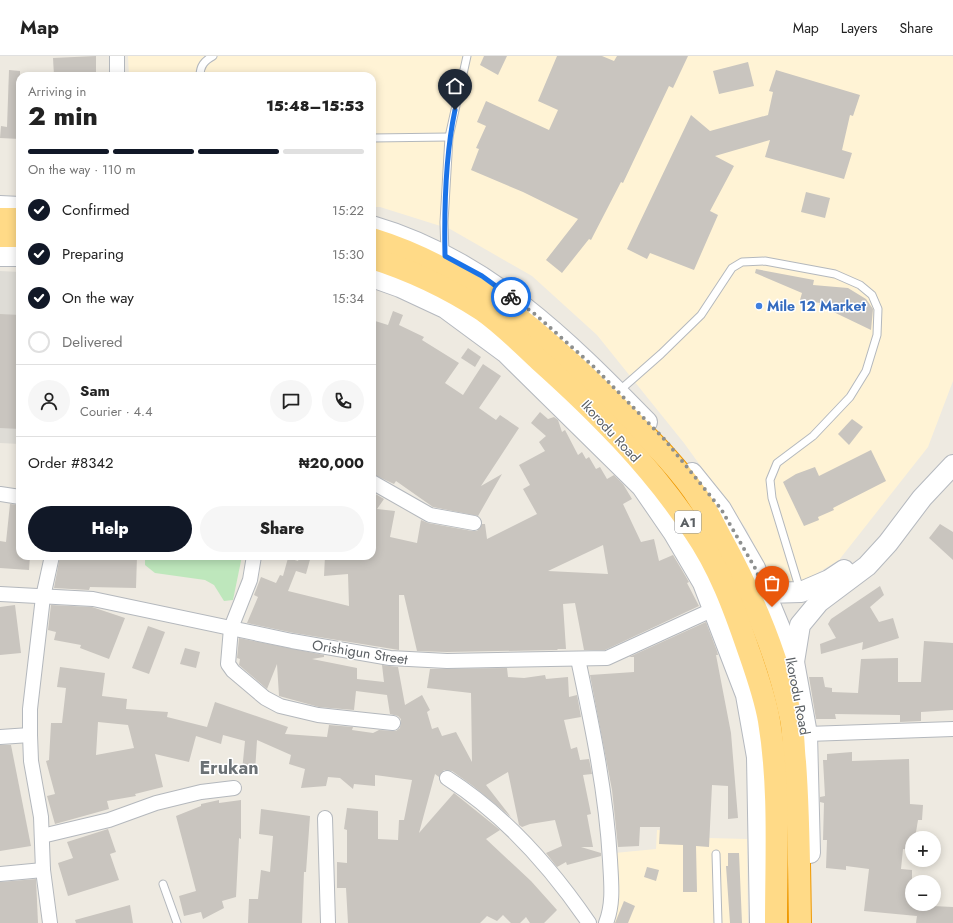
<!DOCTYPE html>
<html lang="en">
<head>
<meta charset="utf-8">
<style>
  :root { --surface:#fff; --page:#f6f6f6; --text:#222; --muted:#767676; --line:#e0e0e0; --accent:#111827 }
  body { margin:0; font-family:Jost,sans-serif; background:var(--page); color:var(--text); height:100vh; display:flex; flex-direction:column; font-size:15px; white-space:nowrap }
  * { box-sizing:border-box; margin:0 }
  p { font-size:13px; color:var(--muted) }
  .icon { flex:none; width:22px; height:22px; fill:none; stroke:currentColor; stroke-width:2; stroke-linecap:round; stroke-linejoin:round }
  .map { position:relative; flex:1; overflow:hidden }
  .details { position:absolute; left:16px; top:16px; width:360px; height:488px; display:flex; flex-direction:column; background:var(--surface); border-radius:12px; box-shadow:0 2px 10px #0003 }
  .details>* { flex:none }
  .controls { position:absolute; left:905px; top:775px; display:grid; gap:8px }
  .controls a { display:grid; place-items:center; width:36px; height:36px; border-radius:50%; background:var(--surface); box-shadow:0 2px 10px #0003; font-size:20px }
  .pin { position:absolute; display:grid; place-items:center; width:34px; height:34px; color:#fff; margin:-41px -17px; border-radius:50% 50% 50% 0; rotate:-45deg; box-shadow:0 0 4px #0007 }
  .pin .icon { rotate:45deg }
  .courier { position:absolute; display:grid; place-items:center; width:40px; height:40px; margin:-20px; border:3px solid #1a73e8; border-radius:50%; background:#fff; color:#222; box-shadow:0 1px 5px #0007 }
  .summary em { font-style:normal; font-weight:800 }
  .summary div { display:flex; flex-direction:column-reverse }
  .summary { display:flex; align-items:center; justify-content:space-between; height:68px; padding:0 12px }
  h1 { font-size:26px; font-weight:800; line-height:30px }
  .bar { display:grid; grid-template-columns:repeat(4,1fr); gap:6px 4px; align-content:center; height:48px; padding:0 12px }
  .bar i { height:5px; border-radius:3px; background:var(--line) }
  .bar .active { background:var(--accent) }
  .bar p { grid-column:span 4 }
  .line { display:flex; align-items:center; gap:10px; padding:0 12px; border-top:1px solid var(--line) }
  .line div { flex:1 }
  .round { display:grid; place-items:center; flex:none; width:42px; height:42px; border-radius:21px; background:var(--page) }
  ol { padding:0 12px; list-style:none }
  li { display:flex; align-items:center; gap:12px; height:44px }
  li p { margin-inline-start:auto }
  li .icon { padding:4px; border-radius:50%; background:var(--accent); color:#fff; stroke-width:4 }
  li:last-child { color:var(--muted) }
  li i { width:22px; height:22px; border:2px solid var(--line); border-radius:50% }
  .action { display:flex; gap:8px; margin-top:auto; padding:8px 12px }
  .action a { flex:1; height:46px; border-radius:24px; background:var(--accent); color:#fff; font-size:16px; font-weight:800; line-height:46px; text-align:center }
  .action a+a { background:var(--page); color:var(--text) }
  header { display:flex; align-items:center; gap:24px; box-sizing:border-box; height:56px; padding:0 20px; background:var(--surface); border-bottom:1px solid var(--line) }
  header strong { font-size:19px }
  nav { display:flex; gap:22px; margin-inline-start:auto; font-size:14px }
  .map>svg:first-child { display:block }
  .commercial { fill:#fff3d5 }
  .industrial { fill:#dedcd6 }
  .green { fill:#bee7bc }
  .building { fill:#c9c5bf; fill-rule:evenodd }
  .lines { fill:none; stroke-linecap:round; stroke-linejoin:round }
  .lane-casing { stroke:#b4b8bd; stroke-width:9 }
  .street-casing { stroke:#b4b8bd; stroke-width:16 }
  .secondary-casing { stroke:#b5b9bf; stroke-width:22 }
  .highway-casing { stroke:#ef9800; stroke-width:24 }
  .lane { stroke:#fff; stroke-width:7 }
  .street { stroke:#fff; stroke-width:14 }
  .secondary { stroke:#fff; stroke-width:20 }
  .highway { stroke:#ffda87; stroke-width:22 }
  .done { stroke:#8e908f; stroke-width:4; stroke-dasharray:0 7.2 }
  .route { stroke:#1a73e8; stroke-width:5 }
  .shop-dot { fill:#3f7fe0; stroke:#fff; stroke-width:1.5 }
  .labels { text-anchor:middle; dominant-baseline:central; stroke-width:3; stroke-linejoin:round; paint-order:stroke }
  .shield { fill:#fff; stroke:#8c8f92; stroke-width:1 }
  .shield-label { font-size:13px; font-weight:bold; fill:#5a5f63 }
  .shop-label { font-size:14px; font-weight:bold; fill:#366cbe; stroke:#fff; text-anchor:start }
  .street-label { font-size:14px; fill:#5a5f63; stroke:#fff }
  .district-label { font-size:18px; font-weight:bold; fill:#6b7175; stroke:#fff }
</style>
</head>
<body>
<header>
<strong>Map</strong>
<nav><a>Map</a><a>Layers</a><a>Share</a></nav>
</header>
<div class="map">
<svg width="953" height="867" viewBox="0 0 953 867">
  <rect width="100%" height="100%" fill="#eeeae1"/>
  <g class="commercial">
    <path d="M128,0H953V325L928,391L839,504L799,528L773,529L747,474L684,387L597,279L532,220L450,173L380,151H372V20H129Z"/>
    <path d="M657,774L707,776L708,782L747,783L748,867H604L607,847L604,798L656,793Z"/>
  </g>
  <path class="industrial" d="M0,215L20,216V388L0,387Z"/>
  <path class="green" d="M145,500H242L233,544L224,545L214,529L205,524L155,517L145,509Z"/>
  <g class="building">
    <path d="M96,0V20H54L53,2Z"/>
    <path d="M484,0H507L498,19L480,9Z"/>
    <path d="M557,0H602L614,5L617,0H688L673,32L669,30L623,127L621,126L591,184L589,183L562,217L546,204L578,163L523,136L471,114L479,93L476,92L486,70L477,66L486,45L549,74L558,54L538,45Z"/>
    <path d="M748,6L754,30L719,38L713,15Z"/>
    <path d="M9,14L20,15V83L0,82L1,70L7,71Z"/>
    <path d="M776,14L860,39L853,60L850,59L842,94L852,97L844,123L765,101L770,84L715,100L734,110L710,155L718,159L694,214L650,197L647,203L627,193L691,59L710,75L768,59L773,36L769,35Z"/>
    <path d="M806,136L830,142L825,162L801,156Z"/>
    <path d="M756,213L814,224L813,229L848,232L866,243L873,253L871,274L819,249L820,247L800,244L802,237L755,217Z"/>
    <path d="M393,255L403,259L399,269L424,281L422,284L459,307L445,327L463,339L483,308L501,320L479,352L496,364L500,359L519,372L481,430L502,418L478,460L433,451L396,425L394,428L372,418V264L388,269Z"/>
    <path d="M0,258L20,259V373L0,372Z"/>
    <path d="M468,292L481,301L475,311L461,302Z"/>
    <path d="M540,356L548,363L554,361L558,364L562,376L565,374L578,399L582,396L586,403L589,401L596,413L600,411L607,423L614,419L623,428L632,443L623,448L641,486L654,483L659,505L673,499L689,526L687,527L699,550L605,594H584L575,547L563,548L566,593H557L558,594L447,596L417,595L404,539H399V594L294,577L247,567L258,541L254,539L261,521L276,527L280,519L283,520L288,502L298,505L300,500H311L306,518L296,515L288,535L349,550L348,518L324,520L325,500H343V502L372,500V436L384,443L377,453L395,455L390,481L417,487L421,464L428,467L472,475H477L482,468H485L487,483L537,458L523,433L530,429L519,409L545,395L539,386L546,380L531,367ZM603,489L608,518L548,515Z"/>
    <path d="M852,363L863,371L849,389L838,378Z"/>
    <path d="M871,394L886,425L833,452L834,454L818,461L819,464L804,470L783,426L796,418L815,411L819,420Z"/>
    <path d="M10,448L20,449V500H30L29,514L0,512V485L6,486Z"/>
    <path d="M940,468L953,476V504L929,482Z"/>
    <path d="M60,500H137L136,532L90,531L89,534L54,532Z"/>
    <path d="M880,530L884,539L870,551L879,566L893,562L899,582L862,594L863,586L821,598L820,588L836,582L828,568L831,563Z"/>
    <path d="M15,549L21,597L0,599V551Z"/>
    <path d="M51,549L92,551L125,562L109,603L80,592L81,589L54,584L56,576L48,574Z"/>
    <path d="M706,566L717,595L718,599H716L731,677L738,762L728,763V730L712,729L709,791L696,790L697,836H683V789L659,788L660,771H640L639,790L618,791L612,734L590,619L634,616V601H629Z"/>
    <path d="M148,570L165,576L149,618L132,612Z"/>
    <path d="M239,582L324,599V601L312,603L357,612V623L384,626L382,609L398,611L405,649L422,639L430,654L427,656L432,673L438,671L442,680L456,676L472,706L471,637L427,632L430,613L507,612L508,621L524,622L545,619L546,623L568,621L569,641L577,639L581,661L564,664L571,693L577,691L580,704L589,703L592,718L583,719L591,758L587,759L593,791H581L601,797V800L567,809L566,806L557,811L546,797L562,790L555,764L530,768L522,771L519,769L508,716L486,729L511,761L473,730L452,715L444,714L439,721L435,718L419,777L454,737L500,774L486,783L531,825L557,854L544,867H530L526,861L520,867H511L503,859L497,865L487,860L480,867H348L346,832H337V806L347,807V774L344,773L347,752L378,755V783L398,784L399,764H404L412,724L375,719V730L354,728L353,733L340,722L328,721L326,730L301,732L305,713L289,708L291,699L257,684L255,716L242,715L245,685L223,679L221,688L196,680L189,706L155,698L163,731L135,738L136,740L107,745L109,753L55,768L47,740L55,738L46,705L49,704L51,667H62L66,632L57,631L60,611L105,617L102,640L127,643L126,653L168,656L167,661L207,671L215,646L288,671L285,678L327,681L329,669L353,671L352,674L373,677L379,674L396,675L400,672L401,663L398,660L390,658L387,639L356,635L354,654L319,651L279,640L277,608L267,633L239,609L240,603L237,602ZM98,666L128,669L134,692L96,699Z"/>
    <path d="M924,585L953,587V654L921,656V665L900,666V659L835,658L836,663H816L809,621H823L825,631L832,632V636L858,637L861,603L898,602V626H921Z"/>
    <path d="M185,592L200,596L196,612L180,608Z"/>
    <path d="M0,689H11L31,790L0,795Z"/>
    <path d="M852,696V705L909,703L910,748L923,749L922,764H918L915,782H912V794L903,793L901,813L912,814V849L953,851V867H916L917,860L864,855L869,813L846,810V814L826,812L827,784H823L824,747L820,746V741L825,740L823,704H827V698Z"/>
    <path d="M219,744V747L241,744V783L239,782L236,841L222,845L224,852L203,863L201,856L184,860L179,840L196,835L176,760L201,750V748Z"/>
    <path d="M261,753L310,760L306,816H304L302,867H248L249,843H258L261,814L270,816L273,780L259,778Z"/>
    <path d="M108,773L116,796L110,798L119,824L68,840L58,807L73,802L67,786Z"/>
    <path d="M728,797H739L742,867H730L726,810H728Z"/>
    <path d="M647,811L659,814L656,825L644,821Z"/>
    <path d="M36,823L38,867H0V826Z"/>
    <path d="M624,845L635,850L628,867H615Z"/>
    <path d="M130,849L133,867H76L75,864Z"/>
  </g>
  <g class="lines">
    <g class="lane-casing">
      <g id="lane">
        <path d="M200,20C200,10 204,5 213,0"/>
        <path d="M372,82L449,81"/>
        <path d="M445,198L444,166L449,81L467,0"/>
        <path d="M619,335L661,298L701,259L732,212L742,206L765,205L835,218L860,229L872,239L878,253L877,279L866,315L850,341L813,380L777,407L770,424L772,442L800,534"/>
        <path d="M716,798L718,867"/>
        <path d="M163,828L177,867"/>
      </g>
    </g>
    <g class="street-casing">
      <g id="street">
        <path d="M117,0V20"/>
        <path d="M372,426L430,459L474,467"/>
        <path d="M0,438L20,441"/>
        <path d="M254,500L250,524L231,572L228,608L233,615L265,642L280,650L318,659L393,667"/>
        <path d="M0,538L93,543L292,585L390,602L447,605L607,602L714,553"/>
        <path d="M578,603C592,669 606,735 610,804C611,825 614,847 606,867"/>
        <path d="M807,678L953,673"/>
        <path d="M0,681L30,679"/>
        <path d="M447,722C505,759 550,810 589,867"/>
        <path d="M325,762L328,867"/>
        <path d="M42,780L109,764L156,747L201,736L234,732"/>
        <path d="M0,818L43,814"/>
        <path d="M50,867L43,814L41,761L31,705L30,679V653L43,541L52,500"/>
      </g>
    </g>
    <g class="secondary-casing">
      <g id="secondary">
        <path d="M0,150L20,151"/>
        <path d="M372,170C486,203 567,284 647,366"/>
        <path d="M0,200H20"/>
        <path d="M372,221L400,231L445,252L506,297L642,431L673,476L703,527L746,639L757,701L760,867"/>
        <path d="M692,417L721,453L755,512L794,606L807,678L810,797"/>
        <path d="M766,537L801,536L829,524L844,514"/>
        <path d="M794,606L800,569L819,546L867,510L888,487L922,442L953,409"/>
      </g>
    </g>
    <g class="highway-casing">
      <g id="highway">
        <path d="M0,163H20"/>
        <path d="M0,180H20"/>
        <path d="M372,183C470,213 546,280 617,351C647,381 678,410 701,446C709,458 715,471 722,484C752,539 777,597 790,658C794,673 793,690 795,706C799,759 799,813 800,867"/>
        <path d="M372,202C410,214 448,232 482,254C502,268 521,287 539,304C596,355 652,411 694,475C719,511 734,552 748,593C756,616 765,641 769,665C780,732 776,800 776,867"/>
      </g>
    </g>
    <use href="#lane" class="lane"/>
    <use href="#street" class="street"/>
    <use href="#secondary" class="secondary"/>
    <use href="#highway" class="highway"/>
  </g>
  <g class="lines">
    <path class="done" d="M511,241L536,259L593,310L665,384L721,453L755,512L772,551"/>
    <path class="route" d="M455,54C445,101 444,151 445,200L482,220L511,241"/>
  </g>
  <circle class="shop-dot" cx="759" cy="250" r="4"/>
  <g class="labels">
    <rect class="shield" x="675" y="455" width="26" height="22" rx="3"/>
    <g class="shield-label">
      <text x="688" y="466">A1</text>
    </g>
    <g class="shop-label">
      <text x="767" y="250">Mile 12 Market</text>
    </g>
    <g class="street-label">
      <text transform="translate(611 375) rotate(47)">Ikorodu Road</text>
      <text transform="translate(360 596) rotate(9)">Orishigun Street</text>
      <text transform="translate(798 640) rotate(79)">Ikorodu Road</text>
    </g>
    <g class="district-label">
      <text x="229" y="712">Erukan</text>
    </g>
  </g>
</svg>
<div class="controls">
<a>+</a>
<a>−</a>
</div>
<div class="pin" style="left:772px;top:551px;background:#ea580c"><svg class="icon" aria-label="bag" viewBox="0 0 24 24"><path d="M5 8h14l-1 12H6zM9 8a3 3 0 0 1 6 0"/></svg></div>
<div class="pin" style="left:455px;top:54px;background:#1f2937"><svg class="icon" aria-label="home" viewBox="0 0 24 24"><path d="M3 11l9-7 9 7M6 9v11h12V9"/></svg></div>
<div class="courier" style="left:511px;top:241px"><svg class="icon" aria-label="bike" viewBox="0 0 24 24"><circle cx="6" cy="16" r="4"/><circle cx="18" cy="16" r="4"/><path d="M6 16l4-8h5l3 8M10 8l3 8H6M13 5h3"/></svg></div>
<section class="details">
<div class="summary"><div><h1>2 min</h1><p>Arriving in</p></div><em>15:48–15:53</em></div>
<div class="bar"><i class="active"></i><i class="active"></i><i class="active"></i><i></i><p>On the way · 110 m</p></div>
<ol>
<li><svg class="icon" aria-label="check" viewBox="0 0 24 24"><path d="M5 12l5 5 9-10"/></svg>Confirmed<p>15:22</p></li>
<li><svg class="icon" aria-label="check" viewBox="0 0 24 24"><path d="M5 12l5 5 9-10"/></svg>Preparing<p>15:30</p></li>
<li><svg class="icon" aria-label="check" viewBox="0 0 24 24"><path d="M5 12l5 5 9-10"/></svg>On the way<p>15:34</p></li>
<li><i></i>Delivered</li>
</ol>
<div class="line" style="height:72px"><a class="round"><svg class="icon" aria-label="person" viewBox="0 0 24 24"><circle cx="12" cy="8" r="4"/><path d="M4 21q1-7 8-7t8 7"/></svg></a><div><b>Sam</b><p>Courier · 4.4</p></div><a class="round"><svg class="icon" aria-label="chat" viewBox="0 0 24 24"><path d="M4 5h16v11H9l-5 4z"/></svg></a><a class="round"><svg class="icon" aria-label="phone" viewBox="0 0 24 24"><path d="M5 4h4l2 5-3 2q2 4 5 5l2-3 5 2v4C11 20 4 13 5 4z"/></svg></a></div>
<div class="line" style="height:52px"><div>Order #8342</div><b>₦20,000</b></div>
<div class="action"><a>Help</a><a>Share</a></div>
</section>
</div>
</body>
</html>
